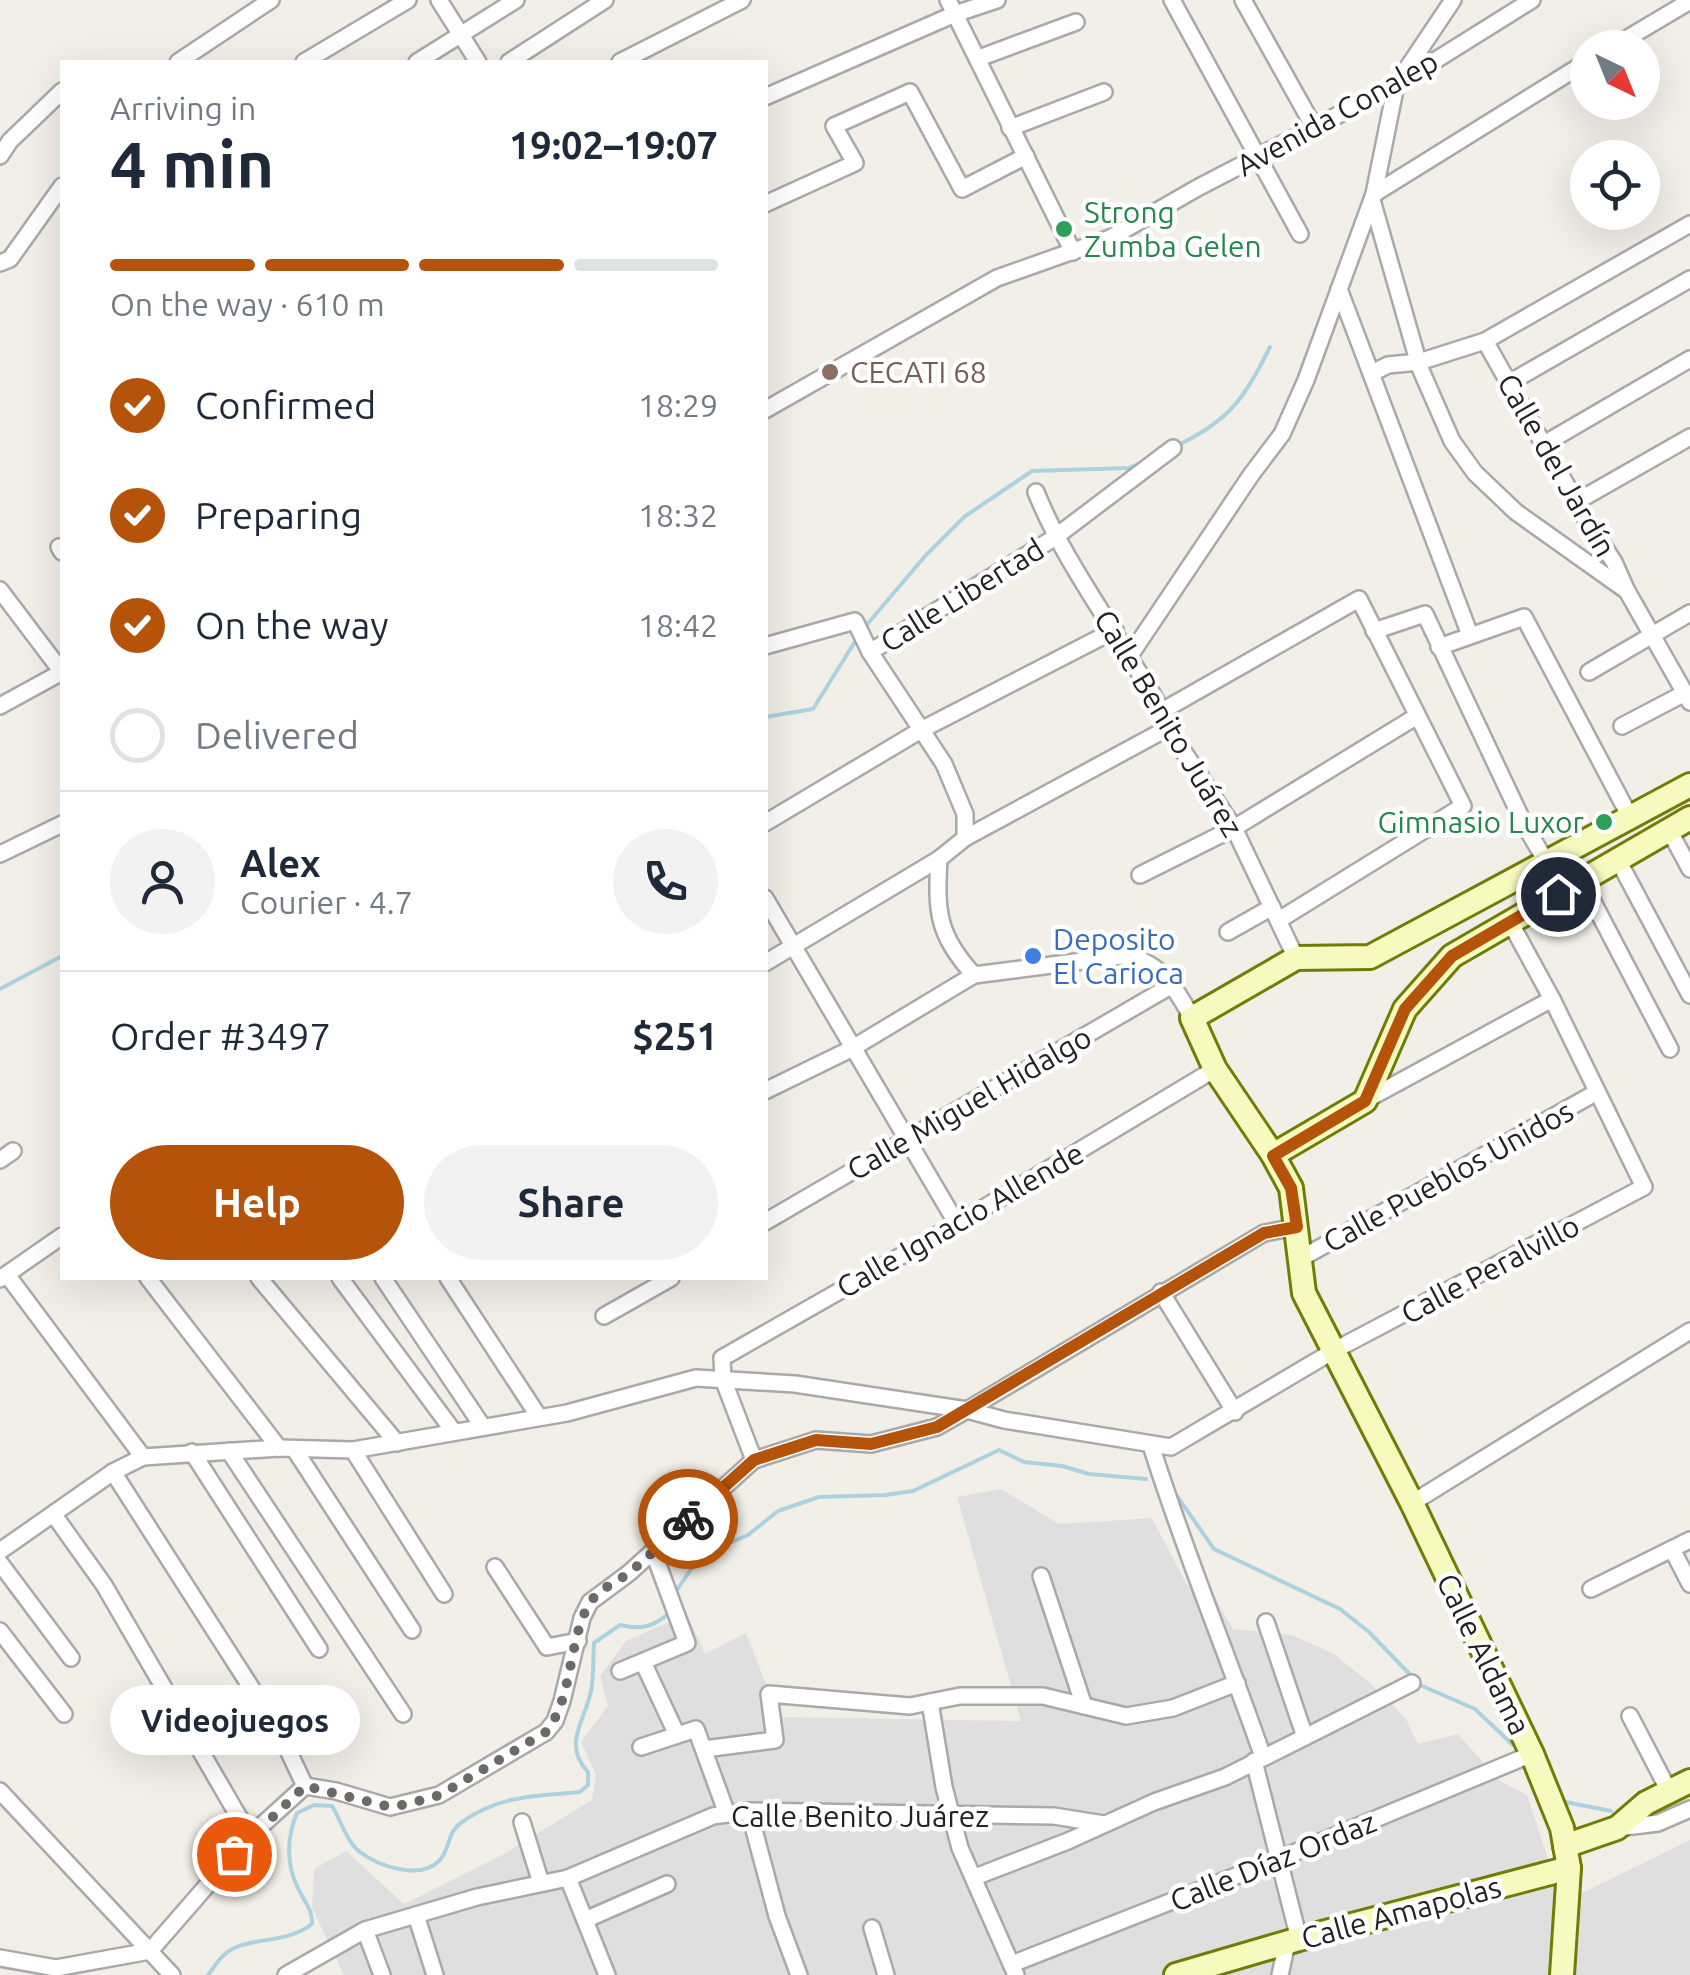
<!DOCTYPE html>
<html lang="en">
<head>
<meta charset="utf-8">
<style>
  :root { --surface:#fff; --page:#f2f2f3; --text:#1f2937; --muted:#747a83; --line:#e0e1e3; --accent:#b45309 }
  body { margin:0; font-family:Ubuntu,sans-serif; background:var(--page); color:var(--text); height:100vh; display:flex; flex-direction:column; font-size:38px; white-space:nowrap }
  * { box-sizing:border-box; margin:0 }
  p { font-size:32px; color:var(--muted) }
  .icon { flex:none; width:55px; height:55px; fill:none; stroke:currentColor; stroke-width:2; stroke-linecap:round; stroke-linejoin:round }
  .map { position:relative; flex:1; overflow:hidden }
  .side { position:absolute; left:60px; top:60px; width:708px; height:1220px; display:flex; flex-direction:column; background:var(--surface); border-radius:0px; box-shadow:0 10px 40px #0002 }
  .side>* { flex:none }
  .needle { width:65px; rotate:137deg }
  .fabs { position:absolute; left:1570px; top:30px; display:grid; gap:20px }
  .fabs a { display:grid; place-items:center; width:90px; height:90px; border-radius:50%; background:var(--surface); box-shadow:0 10px 40px #0002; font-size:50px }
  .pin { position:absolute; display:grid; place-items:center; width:85px; height:85px; color:#fff; margin:-42px; border:5px solid #fff; border-radius:50%; box-shadow:0 2px 10px #0007 }
  .courier { position:absolute; display:grid; place-items:center; width:100px; height:100px; margin:-50px; border:8px solid #b45309; border-radius:50%; background:#fff; color:#222; box-shadow:0 2px 12px #0007 }
  .bubble { position:absolute; height:70px; border-radius:35px; background:var(--surface); box-shadow:0 10px 40px #0002; font-size:32px; font-weight:700; line-height:70px; text-align:center }
  .head em { font-style:normal; font-weight:700 }
  .head div { display:flex; flex-direction:column-reverse }
  .head { display:flex; align-items:center; justify-content:space-between; height:170px; padding:0 50px }
  h1 { font-size:65px; font-weight:700; line-height:75px }
  .bar { display:grid; grid-template-columns:repeat(4,1fr); gap:15px 10px; align-content:center; height:120px; padding:0 50px }
  .bar i { height:12px; border-radius:8px; background:var(--line) }
  .bar .on { background:var(--accent) }
  .bar p { grid-column:span 4 }
  .line { display:flex; align-items:center; gap:25px; padding:0 50px; border-top:2px solid var(--line) }
  .line div { flex:1 }
  .round { display:grid; place-items:center; flex:none; width:105px; height:105px; border-radius:52px; background:var(--page) }
  ol { padding:0 50px; list-style:none }
  li { display:flex; align-items:center; gap:30px; height:110px }
  li p { margin-inline-start:auto }
  li .icon { padding:10px; border-radius:50%; background:var(--accent); color:#fff; stroke-width:4 }
  li:last-child { color:var(--muted) }
  li i { width:55px; height:55px; border:5px solid var(--line); border-radius:50% }
  .cta { display:flex; gap:20px; margin-top:auto; padding:20px 50px }
  .cta a { flex:1; height:115px; border-radius:60px; background:var(--accent); color:#fff; font-size:40px; font-weight:700; line-height:115px; text-align:center }
  .cta a+a { background:var(--page); color:var(--text) }
  .map>svg:first-child { display:block }
  .residential { fill:#e0dfdf }
  .lines { fill:none; stroke-linecap:round; stroke-linejoin:round }
  .stream { stroke:#aad3df; stroke-width:4 }
  .street-casing { stroke:#a9a9a9; stroke-width:20 }
  .secondary-casing { stroke:#707d05; stroke-width:28 }
  .street { stroke:#fff; stroke-width:15 }
  .secondary { stroke:#f7fabf; stroke-width:22 }
  .done { stroke:#6b6a68; stroke-width:10; stroke-dasharray:0 18 }
  .route { stroke:#b45309; stroke-width:12 }
  .leisure-dot { fill:#2e9e5b; stroke:#fff; stroke-width:4 }
  .education-dot { fill:#8d6e63; stroke:#fff; stroke-width:4 }
  .shop-dot { fill:#3f7fe0; stroke:#fff; stroke-width:4 }
  .labels { text-anchor:middle; dominant-baseline:central; stroke-width:9; stroke-linejoin:round; paint-order:stroke }
  .street-label { font-size:30px; fill:#222; stroke:#fff }
  .leisure-label { font-size:30px; fill:#27864d; stroke:#fff; text-anchor:start }
  .education-label { font-size:30px; fill:#785e54; stroke:#fff; text-anchor:start }
  .shop-label { font-size:30px; fill:#366cbe; stroke:#fff; text-anchor:start }
</style>
</head>
<body>
<div class="map">
<svg width="1690" height="1975" viewBox="0 0 1690 1975">
  <rect width="100%" height="100%" fill="#f2efe9"/>
  <path class="residential" d="M1001,1489L1059,1524L1152,1518L1187,1585L1213,1594L1233,1629L1292,1635L1334,1654L1377,1689L1406,1719L1418,1744L1458,1734L1500,1781L1527,1795L1556,1883L1582,1893L1690,1840V1975H344L312,1908L314,1869L346,1851L404,1904L504,1854L592,1800L596,1775L581,1742L608,1706L600,1676L626,1641L687,1614L705,1654L746,1633L779,1717L1021,1721L957,1497Z"/>
  <g class="lines">
    <g class="stream">
      <path d="M1176,446C1229,421 1244,399 1270,347"/>
      <path d="M864,628L926,555L964,517L1032,471L1129,468L1145,461"/>
      <path d="M765,717L813,709L856,640"/>
      <path d="M0,989L62,956"/>
      <path d="M1177,1496L1214,1549L1340,1609L1369,1632L1420,1685L1475,1709L1513,1745"/>
      <path d="M675,1593L691,1569L718,1548L748,1535L778,1511L819,1497L885,1495L913,1491L999,1450L1024,1462L1062,1466L1089,1474L1146,1479"/>
      <path d="M1560,1801L1611,1811"/>
      <path d="M1651,1817L1690,1801"/>
      <path d="M208,1975C213,1969 217,1961 223,1956C243,1935 284,1946 312,1924C313,1909 303,1900 297,1886C286,1863 287,1836 297,1813L314,1805L332,1806C340,1819 348,1844 360,1852C380,1867 420,1880 439,1861C451,1849 446,1833 462,1822C500,1795 536,1796 580,1792L588,1785V1772C562,1744 585,1721 591,1691C594,1676 593,1659 594,1643L620,1625C641,1630 654,1627 670,1612"/>
    </g>
    <g class="street-casing">
      <g id="street">
        <path d="M439,0L478,62"/>
        <path d="M948,0L1073,252"/>
        <path d="M1172,0L1300,234"/>
        <path d="M1243,0L1314,127"/>
        <path d="M1611,48L1690,1"/>
        <path d="M979,58L1076,22"/>
        <path d="M178,62L271,0"/>
        <path d="M304,62L408,0"/>
        <path d="M417,62L516,0"/>
        <path d="M509,62L605,0"/>
        <path d="M620,62L742,0"/>
        <path d="M765,97L955,14L997,0"/>
        <path d="M1010,128L1104,92"/>
        <path d="M0,156L10,141L62,91"/>
        <path d="M1374,194L1588,61"/>
        <path d="M1372,200L1420,368L1452,441L1475,473L1516,512L1627,591L1690,702"/>
        <path d="M765,204L855,163L834,126L910,92L962,189L1026,156"/>
        <path d="M0,263L10,259L62,186"/>
        <path d="M1339,289L1470,635"/>
        <path d="M1485,341L1584,516L1614,562L1626,589"/>
        <path d="M1372,373L1388,365L1419,362L1485,341L1690,224"/>
        <path d="M1509,383L1690,279"/>
        <path d="M765,410L997,278L1110,238L1199,187L1396,85L1532,0"/>
        <path d="M1544,444L1690,359"/>
        <path d="M1036,492C1060,552 1098,604 1131,660C1145,682 1160,703 1168,728L1234,828L1296,958"/>
        <path d="M1576,502L1690,437"/>
        <path d="M59,547L62,552"/>
        <path d="M0,590L62,672"/>
        <path d="M1374,631L1425,614L1524,824L1547,863"/>
        <path d="M765,646L855,621L870,652L944,764L965,814V838L939,859C936,911 937,935 974,975L1121,956C1158,958 1176,988 1192,1018"/>
        <path d="M1439,647L1524,617L1630,817"/>
        <path d="M870,652L1054,538L1173,448"/>
        <path d="M1129,657L1251,475L1282,434L1306,380L1374,194L1396,85L1453,0"/>
        <path d="M1589,672L1690,613"/>
        <path d="M0,706L62,672"/>
        <path d="M1162,711L1359,599L1463,806L1279,920"/>
        <path d="M1622,726L1685,693"/>
        <path d="M765,823L921,730L1115,630"/>
        <path d="M1669,830L1690,869"/>
        <path d="M965,838L1168,728"/>
        <path d="M0,854L62,824"/>
        <path d="M1618,860L1690,995"/>
        <path d="M1140,875L1234,828L1417,716"/>
        <path d="M1582,881L1670,1049"/>
        <path d="M765,898L957,1224"/>
        <path d="M1228,932L1272,907"/>
        <path d="M765,963L939,859"/>
        <path d="M765,1091L851,1049L974,975"/>
        <path d="M1366,1100L1552,999"/>
        <path d="M0,1160L13,1151"/>
        <path d="M765,1222L1174,984"/>
        <path d="M1298,1260L1597,1092"/>
        <path d="M8,1276L143,1457"/>
        <path d="M148,1278L279,1448"/>
        <path d="M259,1278L397,1443"/>
        <path d="M340,1278L454,1432"/>
        <path d="M383,1278L483,1427"/>
        <path d="M448,1278L539,1417"/>
        <path d="M0,1279L62,1236"/>
        <path d="M1161,1292L1235,1412"/>
        <path d="M604,1316L671,1278"/>
        <path d="M1151,1445C1184,1551 1227,1653 1263,1757"/>
        <path d="M295,1450L412,1630"/>
        <path d="M353,1450L444,1594"/>
        <path d="M229,1451L403,1714"/>
        <path d="M192,1452L319,1649"/>
        <path d="M754,1460L723,1379L722,1358L957,1224L1215,1069"/>
        <path d="M113,1472L279,1731L305,1786"/>
        <path d="M1412,1503L1690,1331"/>
        <path d="M54,1515L104,1585L250,1836"/>
        <path d="M1672,1549L1690,1584"/>
        <path d="M0,1551L113,1472L143,1457L279,1448L353,1450L567,1413L696,1378L795,1384L967,1410L1264,1233L1297,1227"/>
        <path d="M0,1563L71,1658"/>
        <path d="M495,1567L547,1647L578,1641"/>
        <path d="M1041,1576L1084,1706"/>
        <path d="M1591,1589L1690,1540"/>
        <path d="M0,1631L64,1714"/>
        <path d="M643,1662L677,1735"/>
        <path d="M620,1671L687,1643L653,1551"/>
        <path d="M930,1702L944,1787L960,1848L1016,1975"/>
        <path d="M1630,1716L1669,1791"/>
        <path d="M1305,1737L1412,1683"/>
        <path d="M641,1747L696,1729L727,1814"/>
        <path d="M704,1749L775,1740L769,1694L910,1706L960,1696H1043L1126,1716L1173,1708L1237,1683"/>
        <path d="M1254,1761L1299,1939"/>
        <path d="M0,1791L172,1975"/>
        <path d="M749,1811L777,1916L799,1975"/>
        <path d="M522,1822L541,1883"/>
        <path d="M1617,1828L1658,1823L1690,1809"/>
        <path d="M975,1877L1068,1841L1154,1802L1225,1777L1305,1737L1266,1622"/>
        <path d="M568,1878L607,1975"/>
        <path d="M416,1915L435,1975"/>
        <path d="M585,1920L667,1884"/>
        <path d="M872,1928L886,1975"/>
        <path d="M365,1930L382,1975"/>
        <path d="M0,1958L56,1968L150,1951L250,1836L305,1786L336,1791L390,1807L439,1795L546,1732L555,1721L562,1701L582,1618L590,1602L629,1573L754,1460L816,1440L871,1444L937,1427L967,1410L1004,1420L1171,1447L1335,1350L1644,1187L1552,999L1510,922"/>
        <path d="M1012,1964L1279,1859L1532,1754"/>
        <path d="M286,1975L365,1930L477,1897L568,1878L713,1816L749,1811L1054,1816L1104,1824"/>
        <path d="M1280,1975L1287,1943"/>
      </g>
    </g>
    <g class="secondary-casing">
      <g id="secondary">
        <path d="M1273,1155L1365,1101L1405,1009L1452,956L1690,818"/>
        <path d="M1565,1846L1617,1828L1646,1803L1690,1781"/>
        <path d="M1176,1975L1299,1939L1569,1868"/>
        <path d="M1562,1975L1569,1868L1562,1828L1532,1754L1412,1503L1304,1293L1291,1188L1273,1155L1215,1069L1192,1018L1296,958L1370,957L1690,785"/>
      </g>
    </g>
    <use href="#street" class="street"/>
    <use href="#secondary" class="secondary"/>
  </g>
  <g class="lines">
    <path class="done" d="M234,1854L305,1786L390,1807L408,1804L440,1795L546,1732C573,1698 568,1643 588,1606C597,1589 616,1583 630,1572C650,1556 669,1536 688,1519"/>
    <path class="route" d="M688,1519L754,1460L816,1440L871,1444L937,1427L1264,1233L1297,1227L1291,1188L1273,1156L1365,1101L1405,1009L1452,956L1558,894"/>
  </g>
  <g class="leisure-dot">
    <circle cx="1064" cy="229" r="10"/>
    <circle cx="1604" cy="822" r="10"/>
  </g>
  <circle class="education-dot" cx="830" cy="372" r="10"/>
  <circle class="shop-dot" cx="1033" cy="956" r="10"/>
  <g class="labels">
    <g class="street-label">
      <text transform="translate(1337 113) rotate(-29)">Avenida Conalep</text>
      <text transform="translate(1557 465) rotate(60)">Calle del Jardín</text>
      <text transform="translate(962 595) rotate(-32)">Calle Libertad</text>
      <text transform="translate(1169 723) rotate(59)">Calle Benito Juárez</text>
      <text transform="translate(969 1103) rotate(-30)">Calle Miguel Hidalgo</text>
      <text transform="translate(1448 1176) rotate(-29)">Calle Pueblos Unidos</text>
      <text transform="translate(960 1220) rotate(-30)">Calle Ignacio Allende</text>
      <text transform="translate(1490 1269) rotate(-28)">Calle Peralvillo</text>
      <text transform="translate(1484 1654) rotate(64)">Calle Aldama</text>
      <text x="860" y="1816">Calle Benito Juárez</text>
      <text transform="translate(1273 1861) rotate(-22)">Calle Díaz Ordaz</text>
      <text transform="translate(1401 1912) rotate(-15)">Calle Amapolas</text>
    </g>
    <g class="leisure-label">
      <text x="1084" y="212">Strong<tspan x="1084" dy="34">Zumba Gelen</tspan></text>
      <text x="1584" y="822" text-anchor="end">Gimnasio Luxor</text>
    </g>
    <g class="education-label">
      <text x="850" y="372">CECATI 68</text>
    </g>
    <g class="shop-label">
      <text x="1053" y="939">Deposito<tspan x="1053" dy="34">El Carioca</tspan></text>
    </g>
  </g>
</svg>
<div class="fabs">
<a><svg class="needle" viewBox="-14 -14 28 28"><path d="M0-13l5 13h-10z" fill="#e53935"/><path d="M0 13l5-13h-10z" fill="#747a83"/></svg></a>
<a><svg class="icon" aria-label="locate" viewBox="0 0 24 24"><circle cx="12" cy="12" r="6"/><path d="M12 2v4M12 18v4M2 12h4M18 12h4"/></svg></a>
</div>
<div class="pin" style="left:234px;top:1854px;background:#ea580c"><svg class="icon" aria-label="bag" viewBox="0 0 24 24"><path d="M5 8h14l-1 12H6zM9 8a3 3 0 0 1 6 0"/></svg></div>
<div class="pin" style="left:1558px;top:894px;background:#1f2937"><svg class="icon" aria-label="home" viewBox="0 0 24 24"><path d="M3 11l9-7 9 7M6 9v11h12V9"/></svg></div>
<div class="courier" style="left:688px;top:1519px"><svg class="icon" aria-label="bike" viewBox="0 0 24 24"><circle cx="6" cy="16" r="4"/><circle cx="18" cy="16" r="4"/><path d="M6 16l4-8h5l3 8M10 8l3 8H6M13 5h3"/></svg></div>
<div class="bubble" style="left:110px;top:1685px;width:250px">Videojuegos</div>
<section class="side">
<div class="head"><div><h1>4 min</h1><p>Arriving in</p></div><em>19:02–19:07</em></div>
<div class="bar"><i class="on"></i><i class="on"></i><i class="on"></i><i></i><p>On the way · 610 m</p></div>
<ol>
<li><svg class="icon" aria-label="check" viewBox="0 0 24 24"><path d="M5 12l5 5 9-10"/></svg>Confirmed<p>18:29</p></li>
<li><svg class="icon" aria-label="check" viewBox="0 0 24 24"><path d="M5 12l5 5 9-10"/></svg>Preparing<p>18:32</p></li>
<li><svg class="icon" aria-label="check" viewBox="0 0 24 24"><path d="M5 12l5 5 9-10"/></svg>On the way<p>18:42</p></li>
<li><i></i>Delivered</li>
</ol>
<div class="line" style="height:180px"><a class="round"><svg class="icon" aria-label="person" viewBox="0 0 24 24"><circle cx="12" cy="8" r="4"/><path d="M4 21q1-7 8-7t8 7"/></svg></a><div><b>Alex</b><p>Courier · 4.7</p></div><a class="round"><svg class="icon" aria-label="phone" viewBox="0 0 24 24"><path d="M5 4h4l2 5-3 2q2 4 5 5l2-3 5 2v4C11 20 4 13 5 4z"/></svg></a></div>
<div class="line" style="height:130px"><div>Order #3497</div><b>$251</b></div>
<div class="cta"><a>Help</a><a>Share</a></div>
</section>
</div>
</body>
</html>
